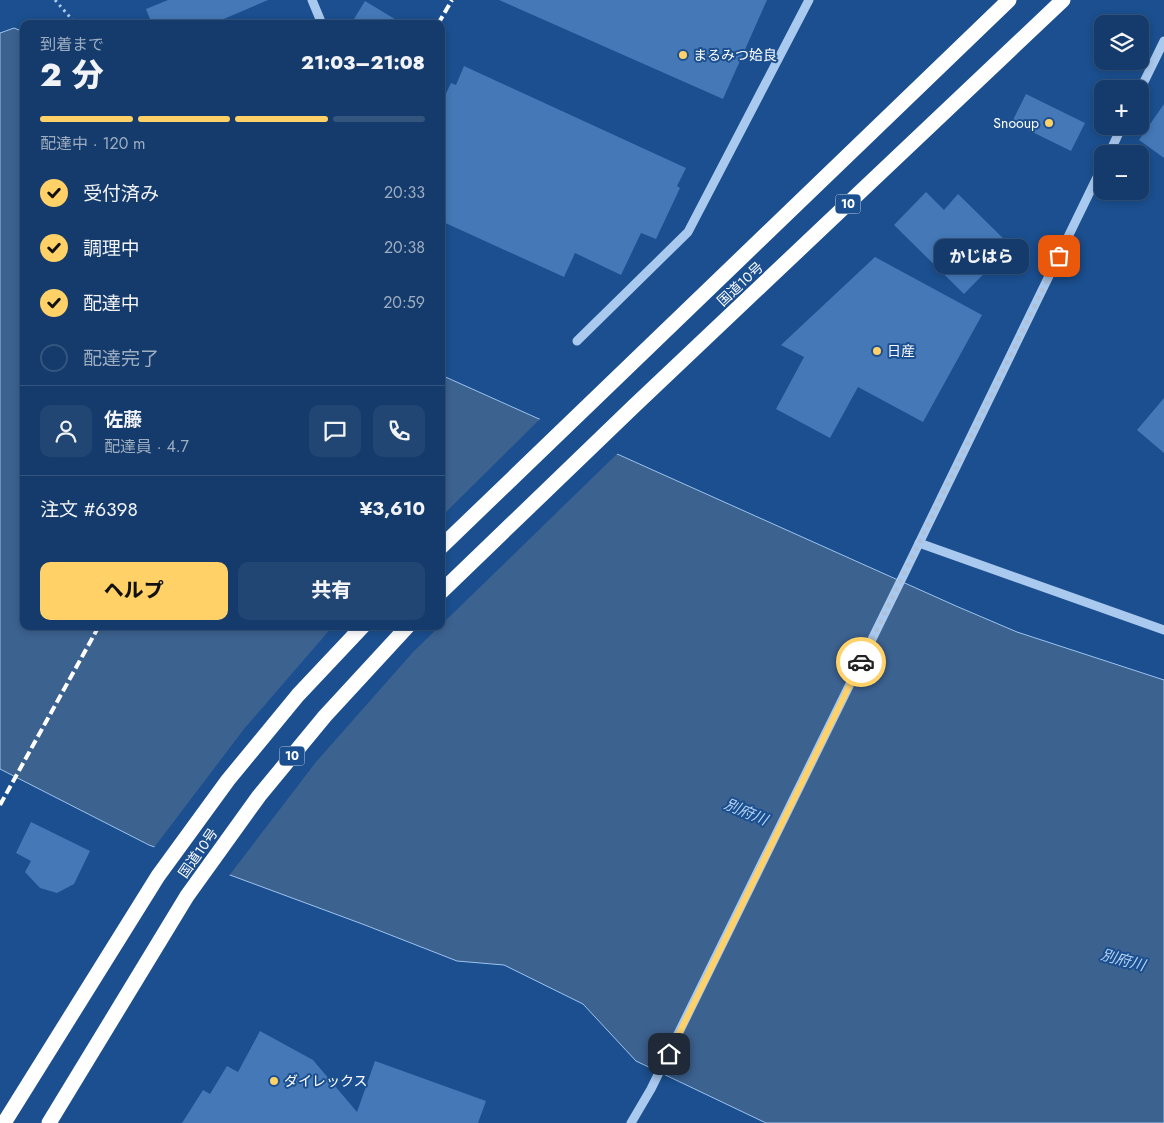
<!DOCTYPE html>
<html lang="ja">
<head>
<meta charset="utf-8">
<style>
  :root { --surface:#143b6b; --page:#214673; --text:#f1f3f6; --muted:#9dadc1; --line:#33557e; --accent:#ffd166 }
  body { margin:0; font-family:Jost,"Noto Sans JP",sans-serif; background:var(--page); color:var(--text); height:100vh; display:flex; flex-direction:column; font-size:19px; white-space:nowrap }
  * { box-sizing:border-box; margin:0 }
  p { font-size:16px; color:var(--muted) }
  .icon { flex:none; width:28px; height:28px; fill:none; stroke:currentColor; stroke-width:2; stroke-linecap:round; stroke-linejoin:round }
  .map { position:relative; flex:1; overflow:hidden }
  .panel { position:absolute; left:20px; top:20px; width:425px; height:610px; display:flex; flex-direction:column; background:var(--surface); border-radius:10px; box-shadow:0 2px 8px #0003,0 0 0 1px var(--line) }
  .panel>* { flex:none }
  .fabs { position:absolute; left:1094px; top:15px; display:grid; gap:10px }
  .fabs a { display:grid; place-items:center; width:55px; height:55px; border-radius:10px; background:var(--surface); box-shadow:0 2px 8px #0003,0 0 0 1px var(--line); font-size:25px }
  .pin { position:absolute; display:grid; place-items:center; width:42px; height:42px; color:#fff; margin:-21px; border-radius:10px; box-shadow:0 2px 8px #0006 }
  .courier { position:absolute; display:grid; place-items:center; width:50px; height:50px; margin:-25px; border:4px solid #ffd166; border-radius:50%; background:#fff; color:#222; box-shadow:0 1px 6px #0007 }
  .bubble { position:absolute; height:35px; border-radius:10px; background:var(--surface); box-shadow:0 2px 8px #0003,0 0 0 1px var(--line); font-size:16px; font-weight:800; line-height:35px; text-align:center }
  .overview em { font-style:normal; font-weight:800 }
  .overview div { display:flex; flex-direction:column-reverse }
  .overview { display:flex; align-items:center; justify-content:space-between; height:85px; padding:0 20px }
  h1 { font-size:32px; font-weight:800; line-height:38px }
  .bar { display:grid; grid-template-columns:repeat(4,1fr); gap:8px 5px; align-content:center; height:60px; padding:0 20px }
  .bar i { height:6px; border-radius:4px; background:var(--line) }
  .bar .on { background:var(--accent) }
  .bar p { grid-column:span 4 }
  .line { display:flex; align-items:center; gap:12px; padding:0 20px; border-top:1px solid var(--line) }
  .line div { flex:1 }
  .round { display:grid; place-items:center; flex:none; width:52px; height:52px; border-radius:10px; background:var(--page) }
  ol { padding:0 20px; list-style:none }
  li { display:flex; align-items:center; gap:15px; height:55px }
  li p { margin-inline-start:auto }
  li .icon { padding:5px; border-radius:50%; background:var(--accent); color:#111; stroke-width:4 }
  li:last-child { color:var(--muted) }
  li i { width:28px; height:28px; border:2px solid var(--line); border-radius:50% }
  .cta { display:flex; gap:10px; margin-top:auto; padding:10px 20px }
  .cta a { flex:1; height:58px; border-radius:10px; background:var(--accent); color:#111; font-size:20px; font-weight:800; line-height:58px; text-align:center }
  .cta a+a { background:var(--page); color:var(--text) }
  .map>svg:first-child { display:block }
  .water { fill:#3c6290; stroke:#9cc4f0 }
  .pier { fill:#1b4f8f }
  .building { fill:#4478b7 }
  .lines { fill:none; stroke-linecap:round; stroke-linejoin:round }
  .path { stroke:#a9c9ee; stroke-width:3; stroke-dasharray:2.5 4; stroke-linecap:butt }
  .minor { stroke:#a9c9ee; stroke-width:9 }
  .highway { stroke:#fff; stroke-width:15 }
  .rail { stroke:#fff; stroke-width:4; stroke-dasharray:9 4; stroke-linecap:butt }
  .done { stroke:#afc1d8; stroke-width:5; stroke-dasharray:0 9 }
  .route { stroke:#ffd166; stroke-width:6 }
  .poi-dot { fill:#ffd166; stroke:#1b4f8f; stroke-width:2 }
  .labels { text-anchor:middle; dominant-baseline:central; stroke-width:4; stroke-linejoin:round; paint-order:stroke }
  .shield { fill:#1b4f8f; stroke:#bbcadd; stroke-width:1 }
  .shield-label { font-size:12px; font-weight:bold; fill:#fff }
  .poi-label { font-size:14px; fill:#fff; stroke:#1b4f8f; text-anchor:start }
  .street-label { font-size:14px; fill:#fff; stroke:#1b4f8f }
  .water-label { font-size:15px; font-style:italic; fill:#b5d3f5; stroke:#1b4f8f }
</style>
</head>
<body>
<div class="map">
<svg width="1164" height="1123" viewBox="0 0 1164 1123">
  <rect width="100%" height="100%" fill="#1b4f8f"/>
  <path class="water" d="M14,28L24,32V626H441V375L956,606L1017,632L1164,680V1123H766L636,1061L583,1004L504,965L457,961L365,925L149,845L0,769V33Z"/>
  <g class="pier">
    <path d="M542,417L619,452L441,625V517Z"/>
    <path d="M333,626H440L414,651L316,762L228,877L153,849L244,729Z"/>
  </g>
  <g class="building">
    <path d="M168,0H268L212,24H152L146,9Z"/>
    <path d="M499,0H767L723,99Z"/>
    <path d="M365,1L403,24H351Z"/>
    <path d="M464,66L686,168L677,186L680,188L656,239L641,233L621,275L575,253L564,277L441,221V104L451,83L456,85Z"/>
    <path d="M1026,94L1085,123L1071,151L1012,122Z"/>
    <path d="M1164,104V158L1139,140Z"/>
    <path d="M926,192L944,210L958,194L1011,246L964,294L894,225Z"/>
    <path d="M875,257L982,315L923,422L858,387L830,438L776,409L804,357L781,345Z"/>
    <path d="M1164,398V453L1137,430Z"/>
    <path d="M31,822L90,851L74,884L57,893L40,888L25,872L31,861L16,853Z"/>
    <path d="M260,1031L313,1060L357,1112L375,1061L486,1101L478,1123H182L203,1090L210,1094L227,1066L238,1072Z"/>
  </g>
  <g class="lines">
    <path class="path" d="M55,0L76,24"/>
    <g class="minor">
      <path d="M312,0L322,24"/>
      <path d="M1140,90L1164,41"/>
      <path d="M1109,154L1122,126"/>
      <path d="M577,341L688,232L809,0"/>
      <path d="M919,543L1164,630"/>
      <path d="M631,1123L651,1089L906,570L1102,167"/>
    </g>
    <g class="highway">
      <path d="M441,547L1009,0"/>
      <path d="M441,592L633,407L1063,0"/>
      <path d="M4,1123L158,876L228,780L298,695L363,626"/>
      <path d="M49,1123L187,896L259,796L325,716L408,626"/>
    </g>
    <g class="rail">
      <path d="M438,24L452,0"/>
      <path d="M0,805L99,626"/>
    </g>
  </g>
  <g class="lines">
    <path class="done" d="M861,662L1059,256"/>
    <path class="route" d="M669,1054L861,662"/>
  </g>
  <g class="poi-dot">
    <circle cx="683" cy="55" r="5"/>
    <circle cx="1049" cy="123" r="5"/>
    <circle cx="877" cy="351" r="5"/>
    <circle cx="274" cy="1081" r="5"/>
  </g>
  <g class="labels">
    <g class="shield">
      <rect x="835.5" y="194.5" width="25" height="19" rx="4"/>
      <rect x="279.5" y="746.5" width="25" height="19" rx="4"/>
    </g>
    <g class="shield-label">
      <text x="848" y="204">10</text>
      <text x="292" y="756">10</text>
    </g>
    <g class="poi-label">
      <text x="693" y="55">まるみつ姶良</text>
      <text x="1039" y="123" text-anchor="end">Snooup</text>
      <text x="887" y="351">日産</text>
      <text x="284" y="1081">ダイレックス</text>
    </g>
    <g class="street-label">
      <text transform="translate(740 284) rotate(-43)">国道10号</text>
      <text transform="translate(198 853) rotate(-55)">国道10号</text>
    </g>
    <g class="water-label">
      <text transform="translate(746 812) rotate(23)">別府川</text>
      <text transform="translate(1123 960) rotate(15)">別府川</text>
    </g>
  </g>
</svg>
<div class="fabs">
<a><svg class="icon" aria-label="layers" viewBox="0 0 24 24"><path d="M12 4l9 5-9 5-9-5zM3 14l9 5 9-5"/></svg></a>
<a>+</a>
<a>−</a>
</div>
<div class="pin" style="left:1059px;top:256px;background:#ea580c"><svg class="icon" aria-label="bag" viewBox="0 0 24 24"><path d="M5 8h14l-1 12H6zM9 8a3 3 0 0 1 6 0"/></svg></div>
<div class="pin" style="left:669px;top:1054px;background:#1f2937"><svg class="icon" aria-label="home" viewBox="0 0 24 24"><path d="M3 11l9-7 9 7M6 9v11h12V9"/></svg></div>
<div class="courier" style="left:861px;top:662px"><svg class="icon" aria-label="car" viewBox="0 0 24 24"><path d="M5 17H2v-5l4-1 3-4h7l3 4 3 1v5h-3M9 17h6M6 11h13"/><circle cx="7" cy="17" r="2"/><circle cx="17" cy="17" r="2"/></svg></div>
<div class="bubble" style="left:934px;top:239px;width:95px">かじはら</div>
<section class="panel">
<div class="overview"><div><h1>2 分</h1><p>到着まで</p></div><em>21:03–21:08</em></div>
<div class="bar"><i class="on"></i><i class="on"></i><i class="on"></i><i></i><p>配達中 · 120 m</p></div>
<ol>
<li><svg class="icon" aria-label="check" viewBox="0 0 24 24"><path d="M5 12l5 5 9-10"/></svg>受付済み<p>20:33</p></li>
<li><svg class="icon" aria-label="check" viewBox="0 0 24 24"><path d="M5 12l5 5 9-10"/></svg>調理中<p>20:38</p></li>
<li><svg class="icon" aria-label="check" viewBox="0 0 24 24"><path d="M5 12l5 5 9-10"/></svg>配達中<p>20:59</p></li>
<li><i></i>配達完了</li>
</ol>
<div class="line" style="height:90px"><a class="round"><svg class="icon" aria-label="person" viewBox="0 0 24 24"><circle cx="12" cy="8" r="4"/><path d="M4 21q1-7 8-7t8 7"/></svg></a><div><b>佐藤</b><p>配達員 · 4.7</p></div><a class="round"><svg class="icon" aria-label="chat" viewBox="0 0 24 24"><path d="M4 5h16v11H9l-5 4z"/></svg></a><a class="round"><svg class="icon" aria-label="phone" viewBox="0 0 24 24"><path d="M5 4h4l2 5-3 2q2 4 5 5l2-3 5 2v4C11 20 4 13 5 4z"/></svg></a></div>
<div class="line" style="height:65px"><div>注文 #6398</div><b>¥3,610</b></div>
<div class="cta"><a>ヘルプ</a><a>共有</a></div>
</section>
</div>
</body>
</html>
